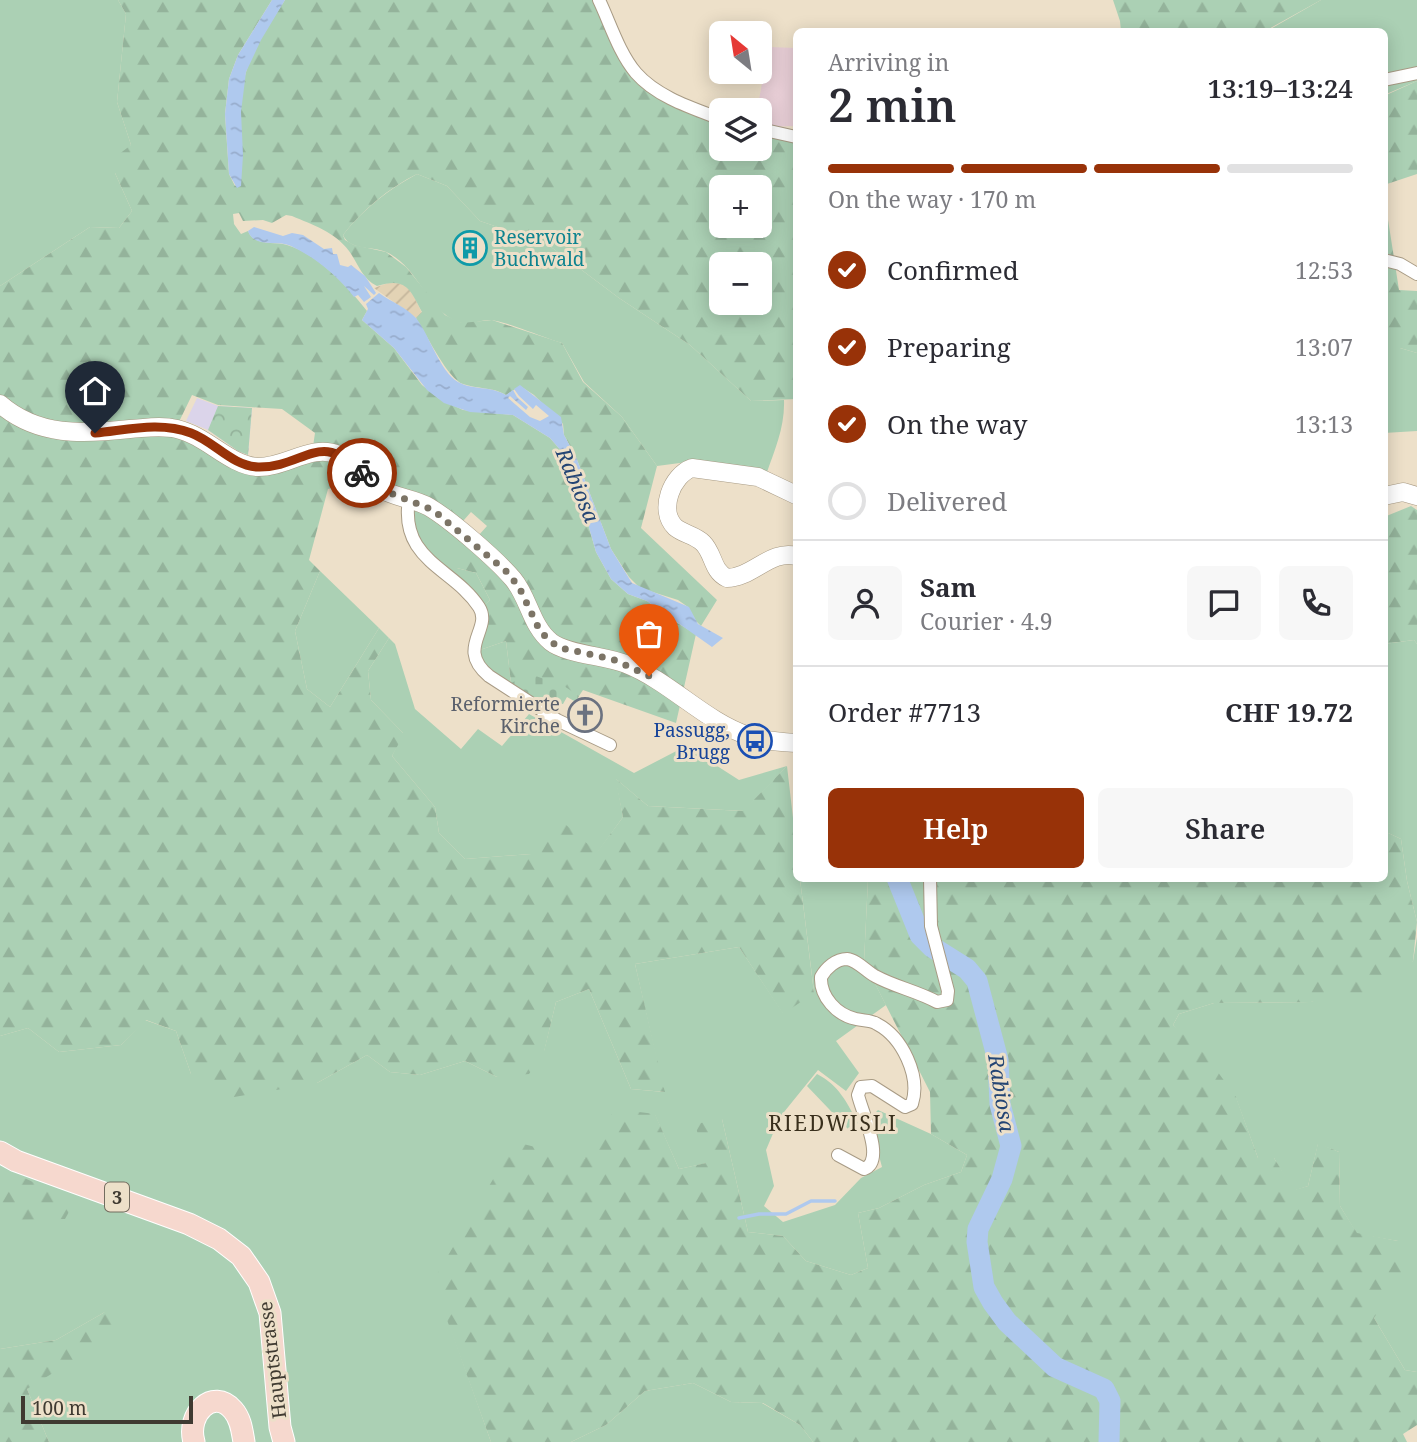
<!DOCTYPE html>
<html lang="en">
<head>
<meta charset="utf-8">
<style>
  :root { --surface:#fff; --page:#f7f7f7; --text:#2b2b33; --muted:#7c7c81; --line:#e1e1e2; --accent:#983208 }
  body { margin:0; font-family:"Noto Serif",serif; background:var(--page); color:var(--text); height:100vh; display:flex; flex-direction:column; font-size:26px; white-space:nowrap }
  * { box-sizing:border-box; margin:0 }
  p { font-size:23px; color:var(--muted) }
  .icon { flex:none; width:38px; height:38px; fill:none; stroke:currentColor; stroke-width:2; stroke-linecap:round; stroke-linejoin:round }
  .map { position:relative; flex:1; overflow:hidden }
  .details { position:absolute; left:793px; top:28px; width:595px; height:854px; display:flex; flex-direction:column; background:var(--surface); border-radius:10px; box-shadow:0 4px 18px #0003 }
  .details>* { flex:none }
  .needle { width:46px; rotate:330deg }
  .buttons { position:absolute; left:709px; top:21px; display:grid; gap:14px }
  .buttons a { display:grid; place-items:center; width:63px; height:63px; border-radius:10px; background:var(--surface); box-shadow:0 4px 18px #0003; font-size:35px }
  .scale { position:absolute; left:21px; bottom:18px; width:172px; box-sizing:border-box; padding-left:7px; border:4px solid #3f3a31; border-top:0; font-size:19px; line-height:24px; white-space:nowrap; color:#3f3a31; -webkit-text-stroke:5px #ede0c9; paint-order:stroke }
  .pin { position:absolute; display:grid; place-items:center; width:60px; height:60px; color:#fff; margin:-72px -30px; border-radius:50% 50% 50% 0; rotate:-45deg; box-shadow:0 0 7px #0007 }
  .pin .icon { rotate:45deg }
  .courier { position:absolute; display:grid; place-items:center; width:70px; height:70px; margin:-35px; border:5px solid #983208; border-radius:50%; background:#fff; color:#222; box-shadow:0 2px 9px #0007 }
  .headline em { font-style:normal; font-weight:600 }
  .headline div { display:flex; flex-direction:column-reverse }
  .headline { display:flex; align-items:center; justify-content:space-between; height:119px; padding:0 35px }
  h1 { font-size:46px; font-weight:600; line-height:52px }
  .bar { display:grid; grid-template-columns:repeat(4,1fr); gap:10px 7px; align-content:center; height:84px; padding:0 35px }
  .bar i { height:9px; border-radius:5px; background:var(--line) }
  .bar .on { background:var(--accent) }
  .bar p { grid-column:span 4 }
  .line { display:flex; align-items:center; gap:18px; padding:0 35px; border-top:2px solid var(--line) }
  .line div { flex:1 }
  .round { display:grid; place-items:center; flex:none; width:74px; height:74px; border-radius:10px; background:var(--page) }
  ol { padding:0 35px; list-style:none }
  li { display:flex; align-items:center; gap:21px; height:77px }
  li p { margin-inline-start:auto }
  li .icon { padding:7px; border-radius:50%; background:var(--accent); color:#fff; stroke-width:4 }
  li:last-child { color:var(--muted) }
  li i { width:38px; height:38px; border:4px solid var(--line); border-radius:50% }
  .button { display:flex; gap:14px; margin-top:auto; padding:14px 35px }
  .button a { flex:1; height:80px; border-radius:10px; background:var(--accent); color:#fff; font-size:28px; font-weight:600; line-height:80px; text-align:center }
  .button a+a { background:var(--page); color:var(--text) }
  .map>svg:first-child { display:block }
  .commercial { fill:#ead0d8 }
  .industrial { fill:url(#industrial-furrows) }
  .education { fill:#dbd4ea }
  .green { fill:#abd0b4 }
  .forest { fill:url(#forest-firs); fill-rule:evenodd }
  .cemetery { fill:url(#cemetery-stones) }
  .park { fill:url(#park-crowns) }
  .water { fill:url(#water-ripples) }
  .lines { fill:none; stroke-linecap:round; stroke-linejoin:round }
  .stream { stroke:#afc9ee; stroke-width:3.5 }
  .river { stroke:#afc9ee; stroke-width:21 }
  .street-casing { stroke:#a89b85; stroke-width:14 }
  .secondary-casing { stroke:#a89b85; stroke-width:19 }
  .primary-casing { stroke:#fff; stroke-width:23 }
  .street { stroke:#fff; stroke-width:12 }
  .secondary { stroke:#fff; stroke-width:18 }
  .primary { stroke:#f6d8ce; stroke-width:21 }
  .done { stroke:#7c7466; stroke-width:7; stroke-dasharray:0 12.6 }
  .route { stroke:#983208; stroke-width:9 }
  .labels { text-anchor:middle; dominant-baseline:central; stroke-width:6; stroke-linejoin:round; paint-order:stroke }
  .shield { fill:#ede0c9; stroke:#736c5f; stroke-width:2 }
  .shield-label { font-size:18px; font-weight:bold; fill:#3f3a31 }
  .culture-label { font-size:19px; fill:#0d838f; stroke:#ede0c9; text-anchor:start }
  .worship-label { font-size:19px; fill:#5b616d; stroke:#ede0c9; text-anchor:end }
  .transit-label { font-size:19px; fill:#164399; stroke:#ede0c9; text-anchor:end }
  .street-label { font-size:19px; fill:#3f3a31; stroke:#ede0c9 }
  .water-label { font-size:21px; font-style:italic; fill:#244574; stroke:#ede0c9 }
  .neighbourhood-label { font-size:21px; letter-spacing:2px; fill:#392f1c; stroke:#ede0c9 }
</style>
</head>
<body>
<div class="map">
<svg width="1417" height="1442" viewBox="0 0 1417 1442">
  <defs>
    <pattern id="industrial-furrows" width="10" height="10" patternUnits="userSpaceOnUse" patternTransform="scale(1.75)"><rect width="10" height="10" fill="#e3d3b5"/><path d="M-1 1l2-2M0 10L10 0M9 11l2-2" fill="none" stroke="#c4b69c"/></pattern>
    <pattern id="forest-firs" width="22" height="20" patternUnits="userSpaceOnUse" patternTransform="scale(1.75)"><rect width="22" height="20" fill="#abd0b4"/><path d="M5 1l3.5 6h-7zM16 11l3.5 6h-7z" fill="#94b39b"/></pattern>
    <pattern id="cemetery-stones" width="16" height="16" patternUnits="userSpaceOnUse" patternTransform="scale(1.75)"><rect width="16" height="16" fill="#abd0b4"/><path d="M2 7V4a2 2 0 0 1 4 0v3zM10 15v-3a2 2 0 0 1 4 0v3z" fill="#94b39b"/></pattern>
    <pattern id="park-crowns" width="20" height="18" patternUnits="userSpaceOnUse" patternTransform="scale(1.75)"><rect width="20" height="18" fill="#abd0b4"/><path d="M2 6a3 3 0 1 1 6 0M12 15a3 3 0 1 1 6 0" fill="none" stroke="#94b39b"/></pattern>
    <pattern id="water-ripples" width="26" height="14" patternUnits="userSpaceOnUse" patternTransform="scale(1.75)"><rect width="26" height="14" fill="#afc9ee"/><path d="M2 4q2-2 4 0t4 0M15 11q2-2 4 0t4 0" fill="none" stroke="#98adcd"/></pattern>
  </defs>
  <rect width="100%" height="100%" fill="#ede0c9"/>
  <path class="commercial" d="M769,47L796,48V126L760,127V110H757Z"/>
  <path class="industrial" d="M391,282L402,284L411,290L422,313L416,318L374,288Z"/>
  <path class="education" d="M197,398L218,406L252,408L248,455L238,451L208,430L186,421Z"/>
  <g class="green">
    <path d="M0,0H118L126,14L117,102L131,145L115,173L132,211L119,228L90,227L0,286Z"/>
    <path d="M1321,0H1417V81L1384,95V32H1265Z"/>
    <path d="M417,174L447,186L480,221L547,244L619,298L690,345L751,401L784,400C785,427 775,449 766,475L695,461L657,466L622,417L584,382L562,343C545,338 505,321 490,320C480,320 468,326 458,322C426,309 418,266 386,252C372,246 350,251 343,235C362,210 389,189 417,174Z"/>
    <path d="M1384,348H1400L1417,353V431L1384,433Z"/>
    <path d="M425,505L473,543L457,568L476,573L490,600L480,609L434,565L407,514Z"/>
    <path d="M320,571L379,628L330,707L307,689L295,631Z"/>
    <path d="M389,638L395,644L415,709L461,749L478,729L502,746L529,714L634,773L686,746L739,780L787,766L744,811L648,806L616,779L623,817L597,853L531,854L465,859L439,833L435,807L392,756L403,733L371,700L368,671Z"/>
    <path d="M1414,640L1417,644V922L1407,881L1401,839L1384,831V644Z"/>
    <path d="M506,641L511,683L489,676L474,652Z"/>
    <path d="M800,879H868L864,962L886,1005L836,1041L859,1073L846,1091L818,1070L780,1117L766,1150L774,1186L764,1206L783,1222L835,1205L861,1178L882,1167L869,1119L878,1110L931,1134L967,1155L961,1172L924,1185L879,1208L858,1213L868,1268L851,1275L806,1261L783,1236L748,1232L722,1119L707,1163L679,1169L655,1115L584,1159L434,1281L491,1442H49L27,1389L105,1312L56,1340L0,1349V1036L28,1028L59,1052L121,1045L145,1020L176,1031L191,1074L317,1083L367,1055L390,1072L420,1075L465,1061L497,1077L544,1051L556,1002L589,989L631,1089L664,1092L635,964L739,947L783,1013L814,992Z"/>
    <path d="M1417,937V1372L1405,1370L1374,1318L1398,1241L1357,1234L1340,1206L1339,1152L1318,1144L1308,1186L1293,1191L1274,1158H1258L1236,1098L1173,1025L1179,1014L1214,1003L1311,1002L1413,961Z"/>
    <path d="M817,1074C839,1085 847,1103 858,1123L849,1130L807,1086Z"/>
    <path d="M693,1383L731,1402L762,1403L800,1425L813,1442H571L606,1425L645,1391Z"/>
  </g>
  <g class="forest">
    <path d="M118,0H272L238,55L229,79L225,114L229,174L235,186L241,181C241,146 236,106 246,72C254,46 271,22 285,0H599L641,79L721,119V149H760V129L796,137V399L751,401L690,345L619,298L547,244L480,221L447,186L417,174C389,188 362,210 343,235L345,240L354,245L386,252L406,267L445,315L462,323L492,320L562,343L583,382L622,417L657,466L641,528L717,600L701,626L696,621L688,607L678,600L640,588L629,577L611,549L576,457L564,435L563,424L534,395L520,386L506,395C493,387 477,389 463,384C448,379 428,337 418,322L416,318L422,312C410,289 406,277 377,286C362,279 358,263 349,251C335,232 313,225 292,216L286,215L272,223L263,220L243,221L239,213L233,214L234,224L241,234L248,231C254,247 274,241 287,245C318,254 349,288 367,311L362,320L394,348L422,385L438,398L463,410L513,415L550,438L563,453L584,510L596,552L611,579L628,594L647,601L667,617L696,634L676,723L583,690L579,696L568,691L511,683L506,641L474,652L480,609L490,600L476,573L457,568L453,564L487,526L471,512L456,529L366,478L328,489L309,560L320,571L295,631L307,689L330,707L379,628L389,638L368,671L371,700L404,734L392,756L435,807L439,833L465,859L531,854L556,816L597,852L623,817L615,778L648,806L743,811L787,766L796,844V878L800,879L814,993L783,1014L739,947L635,964L665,1092L631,1089L589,989L556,1002L544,1052L529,1074L497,1077L465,1061L420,1075L390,1072L367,1055L317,1083L234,1097L191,1074L176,1031L146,1020L121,1045L59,1052L28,1028L0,1036V286L90,227L119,228L132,211L115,173L114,158L131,145L117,102L126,14ZM721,187H760V226H721ZM721,264H760V303H721ZM192,395L218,405L282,409L315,433L312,453L241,463L176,428Z"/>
    <path d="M1113,0H1321L1265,31H1121L1120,21Z"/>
    <path d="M1417,81V174L1384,185V96Z"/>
    <path d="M1384,194L1399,290L1417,291V353L1400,348H1384Z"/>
    <path d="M1411,506L1417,510V644L1414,640L1384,644V517Z"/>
    <path d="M1384,831L1401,839L1407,881L1417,922L1413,961L1402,971L1367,994L1311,1002L1214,1003L1179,1014L1173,1025L1204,1053L1236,1097L1258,1158H1274L1294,1190L1308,1186L1318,1143L1339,1152L1340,1206L1357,1233L1398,1241L1409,1260L1374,1318L1405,1370L1417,1372V1425L1403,1434L1407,1442H813L800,1425L763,1403L731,1402L693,1383L645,1391L606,1425L571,1442H491L433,1281L515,1142L584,1159L615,1109L655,1114L679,1169L706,1163L695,1124L722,1119L748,1232L783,1236L806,1261L851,1275L868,1268L858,1213L879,1208L924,1185L961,1172L967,1155L931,1134L930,1092L864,962L868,879L1384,878Z"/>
    <path d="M0,1167L75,1201L65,1219L0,1220Z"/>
    <path d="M105,1312L121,1320L124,1329L27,1389L49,1442H0V1349L56,1340Z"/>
  </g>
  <path class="cemetery" d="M530,674L564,686L579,696L576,702L567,697L563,704L547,703L531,696L511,683Z"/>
  <path class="park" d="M218,406L252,408L248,455L238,451L208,430Z"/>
  <g class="water">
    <path d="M272,0H285L261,40L246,72L241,112L243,155L241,186L237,188L229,174L225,114L229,79L238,55Z"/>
    <path d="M254,227L283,236L292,233L303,235L324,249L332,248L333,254H337L340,265L348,267L351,265L365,276L376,293L374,295L364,286L371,297L364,302L358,295L354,297C337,275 316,258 291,246C277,239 254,249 248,231Z"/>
    <path d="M379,293C390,301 407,308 416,318C429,334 440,372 458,382C472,390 491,386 506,395L513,390L517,397L528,407L526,410L510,396L508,398L530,417L540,421L549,416L536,405L533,409L519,396L514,389L520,385L561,417L564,435L576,457L611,549L632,583L689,607L698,624L723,638L712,647L647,601L628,594L611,579L596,552L584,510L563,453L550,438L513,415L470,412L444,403L427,390L394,348L362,320L368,309L366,304Z"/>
  </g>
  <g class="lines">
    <path class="stream" d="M739,1218L759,1214H786L811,1201H835"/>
    <path class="river" d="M897,878L920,935L932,947L967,969L977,981L998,1060L1000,1104L1011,1146L1002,1179L978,1229L977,1242L984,1287L993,1303L1007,1322L1055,1367L1104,1389L1110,1401L1109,1442"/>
    <g class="street-casing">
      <g id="street">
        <path d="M599,0C610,23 619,53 636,73C657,97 692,108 721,119"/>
        <path d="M1384,80L1417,73"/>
        <path d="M760,129L796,137"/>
        <path d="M1384,260L1400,264L1417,274"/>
        <path d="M409,499C399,561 454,568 479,607C493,629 455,648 489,676L557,720L610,745"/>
        <path d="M838,1155L864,1169C886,1161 862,1113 858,1095L861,1087L872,1086L905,1107L912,1104C921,1076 902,1037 877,1024C871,1020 864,1021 856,1019C837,1015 820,997 821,977C826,968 836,959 847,959C857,960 867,972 875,976C895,987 917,991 937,1002L947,1000L948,991L931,926L930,878"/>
      </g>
    </g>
    <g class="secondary-casing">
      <g id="secondary">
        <path d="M0,404C38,437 83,434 130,429C146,428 161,425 177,429C207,436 229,465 257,467C286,468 311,443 339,455C356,462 364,479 379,488C395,498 413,498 429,507C451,520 496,559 513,579C529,598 531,626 551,642C566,654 606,656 626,664C671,682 704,721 749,736C764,741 780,742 796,743"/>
        <path d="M796,495L758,477L692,468C672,475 658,510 675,527C683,534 695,535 703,543C714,554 712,571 727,578C752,578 771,549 796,556"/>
        <path d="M1384,496L1403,492L1417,496"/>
      </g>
    </g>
    <g class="primary-casing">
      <g id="primary">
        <path d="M0,1152L16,1161L189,1224L219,1239L241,1256L259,1282L270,1313L280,1427L284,1442"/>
        <path d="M194,1442C186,1414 213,1387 233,1410C241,1419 242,1431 244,1442"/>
      </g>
    </g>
    <use href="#street" class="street"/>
    <use href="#secondary" class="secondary"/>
    <use href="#primary" class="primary"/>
  </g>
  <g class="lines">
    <path class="done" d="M362,473L380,489L433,510L507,572L519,587L540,631L551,642L561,648L612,659L649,676"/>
    <path class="route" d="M95,433C127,430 160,421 191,433C215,442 232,466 258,467C304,468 320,428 362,473"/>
  </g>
  <defs>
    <g id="building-ring" transform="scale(1.75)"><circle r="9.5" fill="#ede0c9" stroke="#0f9aa8" stroke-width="1.5"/><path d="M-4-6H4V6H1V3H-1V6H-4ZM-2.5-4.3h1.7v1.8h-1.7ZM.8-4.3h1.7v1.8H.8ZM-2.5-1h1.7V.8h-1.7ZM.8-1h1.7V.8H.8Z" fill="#0f9aa8"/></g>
    <g id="church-ring" transform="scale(1.75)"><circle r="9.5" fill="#ede0c9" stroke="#6b7280" stroke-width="1.5"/><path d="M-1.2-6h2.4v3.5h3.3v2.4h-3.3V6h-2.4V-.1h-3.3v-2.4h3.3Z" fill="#6b7280"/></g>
    <g id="bus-ring" transform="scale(1.75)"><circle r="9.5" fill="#ede0c9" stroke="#1a4fb4" stroke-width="1.5"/><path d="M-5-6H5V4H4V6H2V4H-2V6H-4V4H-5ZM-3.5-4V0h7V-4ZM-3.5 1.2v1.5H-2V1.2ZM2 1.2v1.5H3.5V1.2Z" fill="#1a4fb4"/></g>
  </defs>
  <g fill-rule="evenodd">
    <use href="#building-ring" x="470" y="248"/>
    <use href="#church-ring" x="585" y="715"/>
    <use href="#bus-ring" x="755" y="741"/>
  </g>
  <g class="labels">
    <rect class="shield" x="105" y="1182.5" width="24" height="29" rx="5"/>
    <g class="shield-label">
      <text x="117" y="1197">3</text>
    </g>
    <g class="culture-label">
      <text x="494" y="237">Reservoir<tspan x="494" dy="22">Buchwald</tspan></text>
    </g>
    <g class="worship-label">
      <text x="560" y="704">Reformierte<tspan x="560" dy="22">Kirche</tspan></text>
    </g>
    <g class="transit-label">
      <text x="730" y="730">Passugg,<tspan x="730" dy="22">Brugg</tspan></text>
    </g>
    <g class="street-label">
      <text transform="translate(272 1360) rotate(-97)">Hauptstrasse</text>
    </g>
    <g class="water-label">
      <text transform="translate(578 485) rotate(67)">Rabiosa</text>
      <text transform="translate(1002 1093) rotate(81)">Rabiosa</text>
    </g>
    <g class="neighbourhood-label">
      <text x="833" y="1123">RIEDWISLI</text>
    </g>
  </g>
</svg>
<div class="buttons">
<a><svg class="needle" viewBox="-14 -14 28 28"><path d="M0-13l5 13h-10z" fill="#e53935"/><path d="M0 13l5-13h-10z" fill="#7c7c81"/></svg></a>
<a><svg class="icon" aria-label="layers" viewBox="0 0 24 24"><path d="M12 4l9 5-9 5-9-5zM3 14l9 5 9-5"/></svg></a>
<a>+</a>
<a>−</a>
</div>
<div class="scale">100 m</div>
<div class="pin" style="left:649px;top:676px;background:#ea580c"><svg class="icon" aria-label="bag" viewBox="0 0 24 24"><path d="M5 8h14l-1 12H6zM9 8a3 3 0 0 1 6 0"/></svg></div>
<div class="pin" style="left:95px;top:433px;background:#1f2937"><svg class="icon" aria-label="home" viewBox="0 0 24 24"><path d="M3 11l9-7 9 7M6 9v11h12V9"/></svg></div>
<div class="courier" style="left:362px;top:473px"><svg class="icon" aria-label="bike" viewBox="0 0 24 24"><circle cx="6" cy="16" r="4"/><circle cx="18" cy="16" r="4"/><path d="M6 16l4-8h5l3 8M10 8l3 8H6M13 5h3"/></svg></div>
<section class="details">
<div class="headline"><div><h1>2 min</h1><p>Arriving in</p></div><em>13:19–13:24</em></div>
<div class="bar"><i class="on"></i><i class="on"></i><i class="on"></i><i></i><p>On the way · 170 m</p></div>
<ol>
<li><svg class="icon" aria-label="check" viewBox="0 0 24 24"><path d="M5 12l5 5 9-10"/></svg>Confirmed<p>12:53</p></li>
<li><svg class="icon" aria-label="check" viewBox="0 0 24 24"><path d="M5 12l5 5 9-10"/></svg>Preparing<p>13:07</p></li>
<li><svg class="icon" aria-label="check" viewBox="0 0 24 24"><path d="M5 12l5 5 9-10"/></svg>On the way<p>13:13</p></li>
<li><i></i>Delivered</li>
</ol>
<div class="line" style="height:126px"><a class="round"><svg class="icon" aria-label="person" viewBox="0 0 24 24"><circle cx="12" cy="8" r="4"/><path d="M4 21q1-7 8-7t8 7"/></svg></a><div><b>Sam</b><p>Courier · 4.9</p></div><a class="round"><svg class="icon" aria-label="chat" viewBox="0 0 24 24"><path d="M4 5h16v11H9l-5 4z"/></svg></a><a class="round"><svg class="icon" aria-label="phone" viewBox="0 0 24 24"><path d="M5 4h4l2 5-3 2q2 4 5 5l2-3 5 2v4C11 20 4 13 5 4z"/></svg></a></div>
<div class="line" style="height:91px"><div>Order #7713</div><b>CHF 19.72</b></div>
<div class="button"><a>Help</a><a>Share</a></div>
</section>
</div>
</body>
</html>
